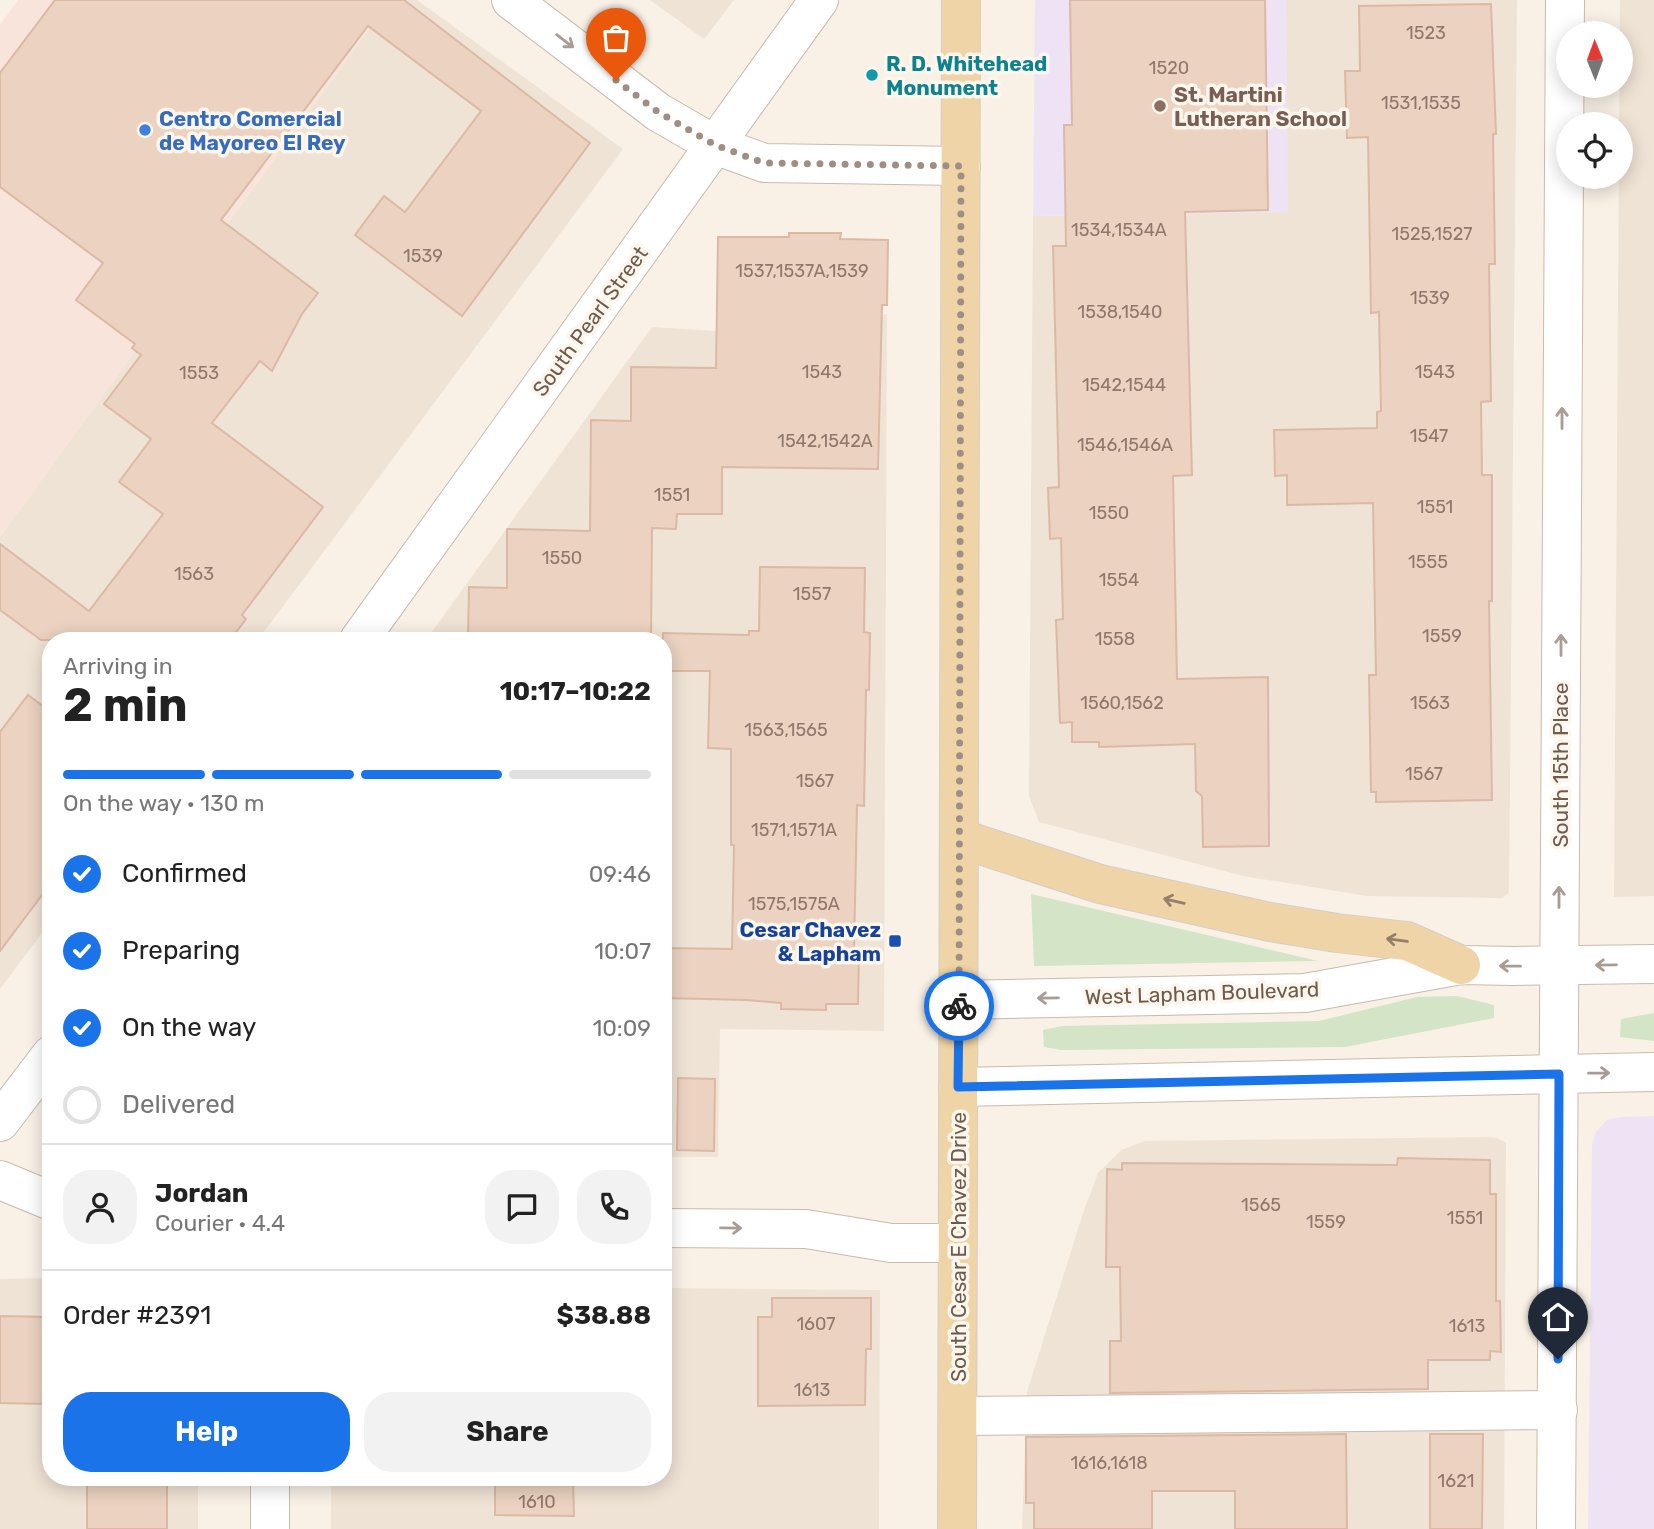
<!DOCTYPE html>
<html lang="en">
<head>
<meta charset="utf-8">
<style>
  :root { --surface:#fff; --page:#f2f2f2; --text:#222; --muted:#767676; --line:#e0e0e0; --accent:#1a73e8 }
  body { margin:0; font-family:Rubik,sans-serif; background:var(--page); color:var(--text); height:100vh; display:flex; flex-direction:column; font-size:26px; white-space:nowrap }
  * { box-sizing:border-box; margin:0 }
  p { font-size:23px; color:var(--muted) }
  .icon { flex:none; width:38px; height:38px; fill:none; stroke:currentColor; stroke-width:2; stroke-linecap:round; stroke-linejoin:round }
  .map { position:relative; flex:1; overflow:hidden }
  .sheet { position:absolute; left:42px; top:632px; width:630px; height:854px; display:flex; flex-direction:column; background:var(--surface); border-radius:28px; box-shadow:0 4px 18px #0003 }
  .sheet>* { flex:none }
  .needle { width:46px; rotate:359deg }
  .buttons { position:absolute; left:1556px; top:21px; display:grid; gap:14px }
  .buttons a { display:grid; place-items:center; width:77px; height:77px; border-radius:50%; background:var(--surface); box-shadow:0 4px 18px #0003; font-size:35px }
  .pin { position:absolute; display:grid; place-items:center; width:60px; height:60px; color:#fff; margin:-72px -30px; border-radius:50% 50% 50% 0; rotate:-45deg; box-shadow:0 0 7px #0007 }
  .pin .icon { rotate:45deg }
  .courier { position:absolute; display:grid; place-items:center; width:70px; height:70px; margin:-35px; border:5px solid #1a73e8; border-radius:50%; background:#fff; color:#222; box-shadow:0 2px 9px #0007 }
  .headline em { font-style:normal; font-weight:700 }
  .headline div { display:flex; flex-direction:column-reverse }
  .headline { display:flex; align-items:center; justify-content:space-between; height:119px; padding:0 21px }
  h1 { font-size:46px; font-weight:700; line-height:52px }
  .bar { display:grid; grid-template-columns:repeat(4,1fr); gap:10px 7px; align-content:center; height:84px; padding:0 21px }
  .bar i { height:9px; border-radius:5px; background:var(--line) }
  .bar .active { background:var(--accent) }
  .bar p { grid-column:span 4 }
  .line { display:flex; align-items:center; gap:18px; padding:0 21px; border-top:2px solid var(--line) }
  .line div { flex:1 }
  .round { display:grid; place-items:center; flex:none; width:74px; height:74px; border-radius:28px; background:var(--page) }
  ol { padding:0 21px; list-style:none }
  li { display:flex; align-items:center; gap:21px; height:77px }
  li p { margin-inline-start:auto }
  li .icon { padding:7px; border-radius:50%; background:var(--accent); color:#fff; stroke-width:4 }
  li:last-child { color:var(--muted) }
  li i { width:38px; height:38px; border:4px solid var(--line); border-radius:50% }
  .primary-button { display:flex; gap:14px; margin-top:auto; padding:14px 21px }
  .primary-button a { flex:1; height:80px; border-radius:28px; background:var(--accent); color:#fff; font-size:28px; font-weight:700; line-height:80px; text-align:center }
  .primary-button a+a { background:var(--page); color:var(--text) }
  .map>svg:first-child { display:block }
  .residential { fill:#efe3d5 }
  .commercial { fill:#f8e4db }
  .education { fill:#eee3f5 }
  .green { fill:#d3e4c7 }
  .building { fill:#ebd2c1; stroke:#dbb9a4; stroke-width:2 }
  .lines { fill:none; stroke-linecap:round; stroke-linejoin:round }
  .minor-casing { stroke:#c9baae; stroke-width:40 }
  .major-casing { stroke:#d4ceca; stroke-width:40 }
  .minor { stroke:#fff; stroke-width:38 }
  .major { stroke:#efd4a7; stroke-width:38 }
  .oneway { stroke:#a99c95 }
  .oneway2 { stroke:#957f69 }
  .done { stroke:#9f8f83; stroke-width:7; stroke-dasharray:0 12.6 }
  .route { stroke:#1a73e8; stroke-width:9 }
  .culture-dot { fill:#0f9aa8; stroke:#fcf6ec; stroke-width:2.5 }
  .education-dot { fill:#8d6e63; stroke:#fcf6ec; stroke-width:2.5 }
  .shop-dot { fill:#3f7fe0; stroke:#fcf6ec; stroke-width:2.5 }
  .transit-dot { fill:#1a4fb4; stroke:#fcf6ec; stroke-width:2.5 }
  .labels { text-anchor:middle; dominant-baseline:central; stroke-width:7; stroke-linejoin:round; paint-order:stroke }
  .number-label { font-size:18px; fill:#8e786b }
  .culture-label { font-size:21px; font-weight:bold; fill:#0d838f; stroke:#fcf6ec; text-anchor:start }
  .education-label { font-size:21px; font-weight:bold; fill:#785e54; stroke:#fcf6ec; text-anchor:start }
  .shop-label { font-size:21px; font-weight:bold; fill:#366cbe; stroke:#fcf6ec; text-anchor:start }
  .street-label { font-size:21px; fill:#6f5a4e; stroke:#fcf6ec }
  .transit-label { font-size:21px; font-weight:bold; fill:#164399; stroke:#fcf6ec; text-anchor:end }
</style>
</head>
<body>
<div class="map">
<svg width="1654" height="1529" viewBox="0 0 1654 1529">
  <rect width="100%" height="100%" fill="#f9f1e6"/>
  <g class="residential">
    <path d="M390,0H417L623,149L258,640H51V921L0,989V537Z"/>
    <path d="M650,0H734L704,39Z"/>
    <path d="M1286,0H1517L1509,893L1502,898L1367,896L1243,876L1039,822L1029,796L1033,216L1287,212Z"/>
    <path d="M1620,0H1654V896L1614,897Z"/>
    <path d="M887,314L884,1031L720,1029L718,1157H663V640H426L652,327L749,333L752,323Z"/>
    <path d="M1488,1137L1497,1138L1506,1143L1504,1529H1022L1027,1392L1083,1213L1098,1173L1121,1150L1145,1141Z"/>
    <path d="M51,1278V1477H198V1529H0V1279Z"/>
    <path d="M663,1288L880,1290L879,1529H331V1477H663Z"/>
  </g>
  <path class="commercial" d="M18,0H390L0,537V25Z"/>
  <g class="education">
    <path d="M1035,0H1286L1288,212L1033,216Z"/>
    <path d="M1654,1116V1529H1588L1592,1143L1596,1132L1607,1120L1620,1117Z"/>
  </g>
  <g class="green">
    <path d="M1031,894L1318,961L1034,966Z"/>
    <path d="M1457,996L1494,1005V1018L1345,1047L1061,1050L1044,1047L1043,1030L1062,1026L1319,1021L1417,997Z"/>
    <path d="M1654,1013V1041L1620,1037L1621,1019Z"/>
  </g>
  <g class="building">
    <path d="M55,0H404L590,143L462,316L355,235L384,196L405,212L481,111L368,26L221,220L318,293L302,314L272,371L260,361L212,423L323,507L242,615L246,619L230,640H41L0,610V544L89,611L163,514L119,482L151,439L104,404L141,355L132,348L135,344L76,300L103,263L0,187V73Z"/>
    <path d="M1070,0H1265L1268,210L1185,212L1192,475L1173,476L1177,679L1268,677L1269,846L1203,847L1202,796L1196,791L1195,744L1099,747V742H1072V722L1060,723L1056,620L1063,619L1061,538L1050,539L1048,488L1059,487L1053,246H1066L1064,125H1072Z"/>
    <path d="M1491,4L1496,134H1493L1495,264H1489L1491,401L1481,402L1482,475H1492V601H1489L1492,800L1376,802V792H1371L1369,675H1376L1373,503L1287,505V475L1275,476L1274,430L1377,428V412L1381,411L1379,312L1371,313L1368,137L1347,138L1345,71H1360L1359,6Z"/>
    <path d="M789,233H841L840,239L888,240L887,305H882L878,469L722,467V514H677L676,529L652,528L651,639L468,636L469,587L507,588V529L590,531L591,420L631,421V367L716,368L718,237H789Z"/>
    <path d="M760,567L865,568L864,632L870,633L869,690H866L864,806L857,805L854,949H859L858,1004H826V1010L781,1009V1003L747,1000L663,998V948L732,949L734,845H731V749L708,748L710,671H663V633L749,635V631H759Z"/>
    <path d="M28,695L51,712V883L0,951V732Z"/>
    <path d="M678,1078L715,1079L714,1151L677,1150Z"/>
    <path d="M1398,1158L1490,1160V1194H1496V1301H1500L1501,1352L1490,1351V1360H1428V1389L1110,1393V1341H1121L1120,1267H1106L1107,1169L1122,1170V1163L1397,1165Z"/>
    <path d="M772,1298H871V1349H866L865,1405L758,1406V1317H772Z"/>
    <path d="M0,1316L48,1317L47,1404L0,1403Z"/>
    <path d="M1346,1434L1347,1529H1235V1491H1152V1529H1034V1503H1026V1437Z"/>
    <path d="M1430,1434H1483L1482,1529H1430Z"/>
    <rect x="87" y="1477" width="80" height="52"/>
    <path d="M495,1477H573L574,1516L495,1515Z"/>
  </g>
  <g class="lines">
    <g class="minor-casing">
      <g id="minor">
        <path d="M511,0L658,112L715,145L764,163L961,166"/>
        <path d="M359,640L819,0"/>
        <path d="M959,1000L1305,993L1461,965L1513,966L1654,964"/>
        <path d="M958,1087L1654,1072"/>
        <path d="M0,1122L51,1055"/>
        <path d="M0,1180L51,1201"/>
        <path d="M663,1228L806,1229L891,1243H957"/>
        <path d="M958,1416L1558,1410"/>
        <path d="M270,1529V1477"/>
        <path d="M1556,1529L1565,0"/>
      </g>
    </g>
    <g class="major-casing">
      <g id="major">
        <path d="M959,838L1100,884L1270,922L1337,933L1407,941L1461,965"/>
        <path d="M957,1529L961,0"/>
      </g>
    </g>
    <use href="#minor" class="minor"/>
    <use href="#major" class="major"/>
  </g>
  <defs><path id="oneway-shaft" d="M-6 0H5M1.5-3L5.5 0L1.5 3" fill="none" stroke-width="1.6" stroke-linecap="round" stroke-linejoin="round" transform="scale(1.75)"/></defs>
  <g class="oneway">
    <use href="#oneway-shaft" transform="translate(565 41) rotate(37)"/>
    <use href="#oneway-shaft" transform="translate(1562 418) rotate(-90)"/>
    <use href="#oneway-shaft" transform="translate(1561 645) rotate(-90)"/>
    <use href="#oneway-shaft" transform="translate(1559 897) rotate(-90)"/>
    <use href="#oneway-shaft" transform="translate(1606 965) rotate(179)"/>
    <use href="#oneway-shaft" transform="translate(1510 966) rotate(-179)"/>
    <use href="#oneway-shaft" transform="translate(1048 998) rotate(179)"/>
    <use href="#oneway-shaft" transform="translate(1599 1073) rotate(-1)"/>
    <use href="#oneway-shaft" transform="translate(731 1228) rotate(1)"/>
  </g>
  <g class="oneway2">
    <use href="#oneway-shaft" transform="translate(1174 901) rotate(-167)"/>
    <use href="#oneway-shaft" transform="translate(1397 940) rotate(-172)"/>
  </g>
  <g class="lines">
    <path class="done" d="M616,80L658,112L715,145L764,163L961,166L959,1006"/>
    <path class="route" d="M959,1006L958,1087L1559,1074L1558,1359"/>
  </g>
  <circle class="culture-dot" cx="872" cy="75" r="7"/>
  <circle class="education-dot" cx="1160" cy="106" r="7"/>
  <circle class="shop-dot" cx="145" cy="130" r="7"/>
  <rect class="transit-dot" x="888" y="934" width="14" height="14" rx="3.5"/>
  <g class="labels">
    <g class="number-label">
      <text x="1426" y="33">1523</text>
      <text x="1169" y="68">1520</text>
      <text x="1421" y="103">1531,1535</text>
      <text x="1119" y="230">1534,1534A</text>
      <text x="1432" y="234">1525,1527</text>
      <text x="423" y="256">1539</text>
      <text x="802" y="271">1537,1537A,1539</text>
      <text x="1430" y="298">1539</text>
      <text x="1120" y="312">1538,1540</text>
      <text x="822" y="372">1543</text>
      <text x="1435" y="372">1543</text>
      <text x="199" y="373">1553</text>
      <text x="1124" y="385">1542,1544</text>
      <text x="1429" y="436">1547</text>
      <text x="825" y="441">1542,1542A</text>
      <text x="1125" y="445">1546,1546A</text>
      <text x="672" y="495">1551</text>
      <text x="1435" y="507">1551</text>
      <text x="1109" y="513">1550</text>
      <text x="562" y="558">1550</text>
      <text x="1428" y="562">1555</text>
      <text x="194" y="574">1563</text>
      <text x="1119" y="580">1554</text>
      <text x="812" y="594">1557</text>
      <text x="1442" y="636">1559</text>
      <text x="1115" y="639">1558</text>
      <text x="1122" y="703">1560,1562</text>
      <text x="1430" y="703">1563</text>
      <text x="786" y="730">1563,1565</text>
      <text x="1424" y="774">1567</text>
      <text x="815" y="781">1567</text>
      <text x="794" y="830">1571,1571A</text>
      <text x="794" y="904">1575,1575A</text>
      <text x="1261" y="1205">1565</text>
      <text x="1465" y="1218">1551</text>
      <text x="1326" y="1222">1559</text>
      <text x="816" y="1324">1607</text>
      <text x="1467" y="1326">1613</text>
      <text x="812" y="1390">1613</text>
      <text x="1109" y="1463">1616,1618</text>
      <text x="1456" y="1481">1621</text>
      <text x="537" y="1502">1610</text>
    </g>
    <g class="culture-label">
      <text x="886" y="63">R. D. Whitehead<tspan x="886" dy="24">Monument</tspan></text>
    </g>
    <g class="education-label">
      <text x="1174" y="94">St. Martini<tspan x="1174" dy="24">Lutheran School</tspan></text>
    </g>
    <g class="shop-label">
      <text x="159" y="118">Centro Comercial<tspan x="159" dy="24">de Mayoreo El Rey</tspan></text>
    </g>
    <g class="street-label">
      <text transform="translate(590 321) rotate(-54)">South Pearl Street</text>
      <text transform="translate(1560 765) rotate(-90)">South 15th Place</text>
      <text transform="translate(1202 993) rotate(-2)">West Lapham Boulevard</text>
      <text transform="translate(958 1247) rotate(-90)">South Cesar E Chavez Drive</text>
    </g>
    <g class="transit-label">
      <text x="881" y="929">Cesar Chavez<tspan x="881" dy="24">&amp; Lapham</tspan></text>
    </g>
  </g>
</svg>
<div class="buttons">
<a><svg class="needle" viewBox="-14 -14 28 28"><path d="M0-13l5 13h-10z" fill="#e53935"/><path d="M0 13l5-13h-10z" fill="#767676"/></svg></a>
<a><svg class="icon" aria-label="locate" viewBox="0 0 24 24"><circle cx="12" cy="12" r="6"/><path d="M12 2v4M12 18v4M2 12h4M18 12h4"/></svg></a>
</div>
<div class="pin" style="left:616px;top:80px;background:#ea580c"><svg class="icon" aria-label="bag" viewBox="0 0 24 24"><path d="M5 8h14l-1 12H6zM9 8a3 3 0 0 1 6 0"/></svg></div>
<div class="pin" style="left:1558px;top:1359px;background:#1f2937"><svg class="icon" aria-label="home" viewBox="0 0 24 24"><path d="M3 11l9-7 9 7M6 9v11h12V9"/></svg></div>
<div class="courier" style="left:959px;top:1006px"><svg class="icon" aria-label="bike" viewBox="0 0 24 24"><circle cx="6" cy="16" r="4"/><circle cx="18" cy="16" r="4"/><path d="M6 16l4-8h5l3 8M10 8l3 8H6M13 5h3"/></svg></div>
<section class="sheet">
<div class="headline"><div><h1>2 min</h1><p>Arriving in</p></div><em>10:17–10:22</em></div>
<div class="bar"><i class="active"></i><i class="active"></i><i class="active"></i><i></i><p>On the way · 130 m</p></div>
<ol>
<li><svg class="icon" aria-label="check" viewBox="0 0 24 24"><path d="M5 12l5 5 9-10"/></svg>Confirmed<p>09:46</p></li>
<li><svg class="icon" aria-label="check" viewBox="0 0 24 24"><path d="M5 12l5 5 9-10"/></svg>Preparing<p>10:07</p></li>
<li><svg class="icon" aria-label="check" viewBox="0 0 24 24"><path d="M5 12l5 5 9-10"/></svg>On the way<p>10:09</p></li>
<li><i></i>Delivered</li>
</ol>
<div class="line" style="height:126px"><a class="round"><svg class="icon" aria-label="person" viewBox="0 0 24 24"><circle cx="12" cy="8" r="4"/><path d="M4 21q1-7 8-7t8 7"/></svg></a><div><b>Jordan</b><p>Courier · 4.4</p></div><a class="round"><svg class="icon" aria-label="chat" viewBox="0 0 24 24"><path d="M4 5h16v11H9l-5 4z"/></svg></a><a class="round"><svg class="icon" aria-label="phone" viewBox="0 0 24 24"><path d="M5 4h4l2 5-3 2q2 4 5 5l2-3 5 2v4C11 20 4 13 5 4z"/></svg></a></div>
<div class="line" style="height:91px"><div>Order #2391</div><b>$38.88</b></div>
<div class="primary-button"><a>Help</a><a>Share</a></div>
</section>
</div>
</body>
</html>
